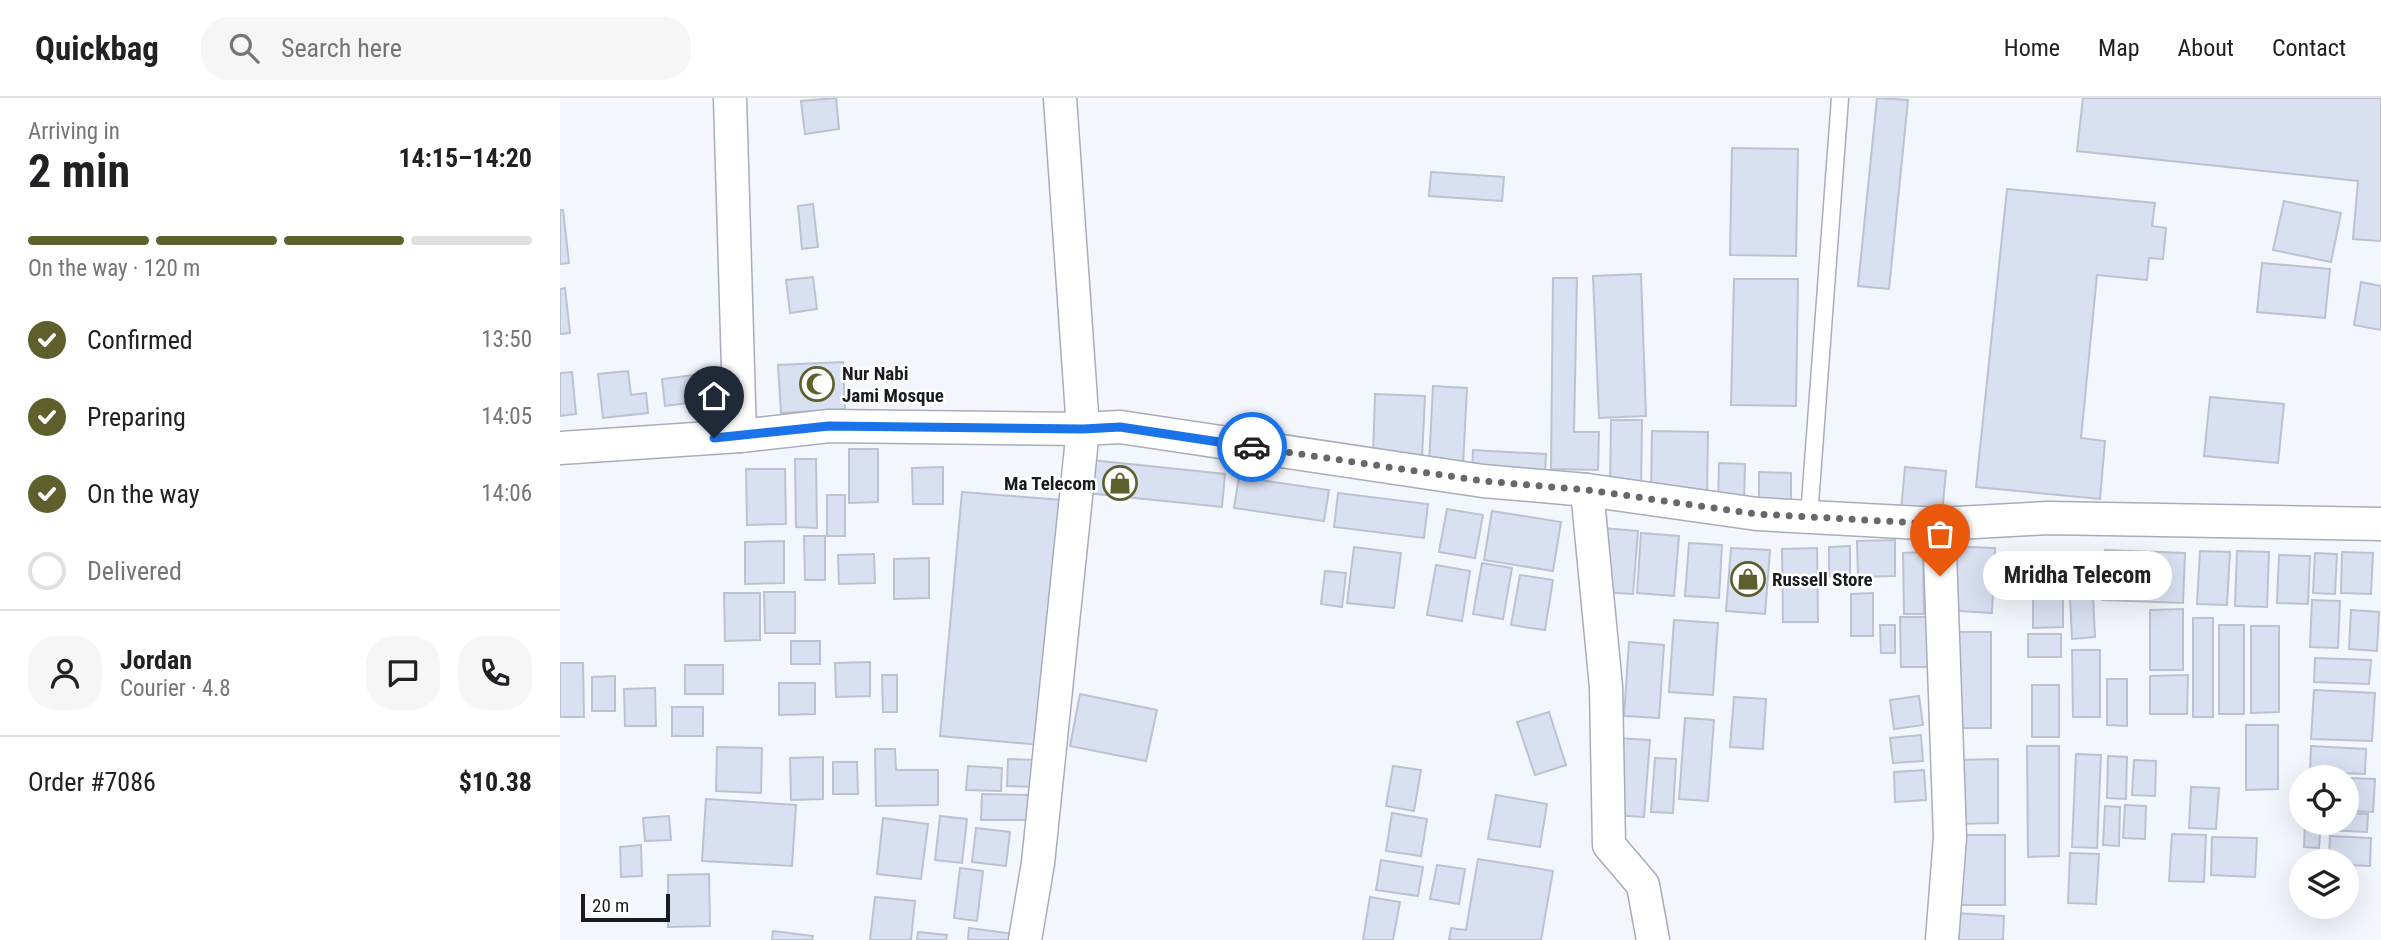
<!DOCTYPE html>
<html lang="en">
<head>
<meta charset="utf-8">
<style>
  :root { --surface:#fff; --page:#f6f6f6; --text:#202124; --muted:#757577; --line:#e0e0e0; --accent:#5d5f2d }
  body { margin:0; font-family:"Roboto Condensed",sans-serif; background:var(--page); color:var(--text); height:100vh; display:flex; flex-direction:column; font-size:26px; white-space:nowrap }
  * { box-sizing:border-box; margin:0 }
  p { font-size:23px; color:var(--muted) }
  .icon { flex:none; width:38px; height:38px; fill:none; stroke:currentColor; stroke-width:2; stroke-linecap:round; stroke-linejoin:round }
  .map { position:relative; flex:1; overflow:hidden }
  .side { display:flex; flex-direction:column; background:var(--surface); width:560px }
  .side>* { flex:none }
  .fabs { position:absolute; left:1729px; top:667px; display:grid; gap:14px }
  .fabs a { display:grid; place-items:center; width:70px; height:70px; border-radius:50%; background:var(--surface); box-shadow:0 7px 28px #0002; font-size:35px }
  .scale { position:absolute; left:21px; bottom:18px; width:89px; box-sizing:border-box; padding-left:7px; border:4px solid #191b20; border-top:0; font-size:19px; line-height:24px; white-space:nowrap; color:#191b20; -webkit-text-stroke:5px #fff; paint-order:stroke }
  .pin { position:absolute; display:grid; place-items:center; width:60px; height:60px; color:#fff; margin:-72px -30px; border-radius:50% 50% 50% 0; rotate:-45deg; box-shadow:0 0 7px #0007 }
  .pin .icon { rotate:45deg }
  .courier { position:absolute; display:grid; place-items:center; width:70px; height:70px; margin:-35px; border:5px solid #1a73e8; border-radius:50%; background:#fff; color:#222; box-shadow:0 2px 9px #0007 }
  .bubble { position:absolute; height:49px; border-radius:24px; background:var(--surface); box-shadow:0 7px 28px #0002; font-size:23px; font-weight:700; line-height:49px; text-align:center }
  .head em { font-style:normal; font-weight:700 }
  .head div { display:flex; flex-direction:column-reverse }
  .head { display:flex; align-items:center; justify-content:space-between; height:119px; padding:0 28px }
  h1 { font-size:46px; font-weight:700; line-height:52px }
  .bar { display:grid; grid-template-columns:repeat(4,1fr); gap:10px 7px; align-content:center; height:84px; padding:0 28px }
  .bar i { height:9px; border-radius:5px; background:var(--line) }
  .bar .current { background:var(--accent) }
  .bar p { grid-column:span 4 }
  .line { display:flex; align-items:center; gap:18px; padding:0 28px; border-top:2px solid var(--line) }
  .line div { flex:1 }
  .round { display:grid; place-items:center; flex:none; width:74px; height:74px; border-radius:28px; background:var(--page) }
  ol { padding:0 28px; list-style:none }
  li { display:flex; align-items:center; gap:21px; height:77px }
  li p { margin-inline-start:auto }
  li .icon { padding:7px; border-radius:50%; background:var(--accent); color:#fff; stroke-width:4 }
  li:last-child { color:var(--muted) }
  li i { width:38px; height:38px; border:4px solid var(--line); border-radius:50% }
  header { display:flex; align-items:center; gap:42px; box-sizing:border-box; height:98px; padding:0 35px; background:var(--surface); border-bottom:2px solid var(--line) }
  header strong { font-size:33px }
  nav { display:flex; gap:38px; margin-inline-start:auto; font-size:24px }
  .search { width:490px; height:63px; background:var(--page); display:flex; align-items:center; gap:18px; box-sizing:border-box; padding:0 24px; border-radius:28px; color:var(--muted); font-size:26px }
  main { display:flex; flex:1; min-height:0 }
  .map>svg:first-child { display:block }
  .building { fill:#d9e0f2; stroke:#bcc2d1; stroke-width:2 }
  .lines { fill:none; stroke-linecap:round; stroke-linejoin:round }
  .lane-casing { stroke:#a7adbb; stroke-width:19 }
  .street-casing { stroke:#a7adbb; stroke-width:35 }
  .lane { stroke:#fff; stroke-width:16 }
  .street { stroke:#fff; stroke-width:32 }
  .done { stroke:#65686d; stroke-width:7; stroke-dasharray:0 12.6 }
  .route { stroke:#1a73e8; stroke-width:9 }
  .labels { text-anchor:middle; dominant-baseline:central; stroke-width:5; stroke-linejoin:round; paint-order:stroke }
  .poi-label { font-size:19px; font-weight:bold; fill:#191b20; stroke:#fff; text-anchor:start }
</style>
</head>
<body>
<header>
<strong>Quickbag</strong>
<div class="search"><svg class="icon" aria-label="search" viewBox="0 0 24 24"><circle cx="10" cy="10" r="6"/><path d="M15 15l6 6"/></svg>Search here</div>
<nav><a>Home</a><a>Map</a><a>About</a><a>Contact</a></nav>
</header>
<main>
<section class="side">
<div class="head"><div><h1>2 min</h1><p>Arriving in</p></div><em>14:15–14:20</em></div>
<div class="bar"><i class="current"></i><i class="current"></i><i class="current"></i><i></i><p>On the way · 120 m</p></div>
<ol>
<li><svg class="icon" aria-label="check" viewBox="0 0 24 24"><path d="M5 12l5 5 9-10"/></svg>Confirmed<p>13:50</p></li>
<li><svg class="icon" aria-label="check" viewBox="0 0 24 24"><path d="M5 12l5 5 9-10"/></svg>Preparing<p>14:05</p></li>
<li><svg class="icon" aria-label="check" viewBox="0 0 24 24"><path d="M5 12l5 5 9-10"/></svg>On the way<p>14:06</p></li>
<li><i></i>Delivered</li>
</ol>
<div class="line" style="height:126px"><a class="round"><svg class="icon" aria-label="person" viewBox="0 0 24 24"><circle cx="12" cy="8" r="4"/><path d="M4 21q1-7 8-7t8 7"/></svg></a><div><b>Jordan</b><p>Courier · 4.8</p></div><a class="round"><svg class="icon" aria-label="chat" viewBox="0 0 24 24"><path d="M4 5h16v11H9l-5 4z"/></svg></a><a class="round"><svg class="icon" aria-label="phone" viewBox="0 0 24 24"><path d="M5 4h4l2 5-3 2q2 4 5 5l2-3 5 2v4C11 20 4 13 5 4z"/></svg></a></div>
<div class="line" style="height:91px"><div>Order #7086</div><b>$10.38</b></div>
</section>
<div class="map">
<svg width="1821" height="842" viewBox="0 0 1821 842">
  <rect width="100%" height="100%" fill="#f3f6fc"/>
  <g class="building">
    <path d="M276,0L279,31L245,36L241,3Z"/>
    <path d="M1317,0L1348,2L1329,191L1298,188Z"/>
    <path d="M1523,0H1821V143L1793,141L1798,83L1517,53Z"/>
    <path d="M1172,50L1238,51L1236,158L1170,157Z"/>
    <path d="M871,74L944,79L942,103L869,98Z"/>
    <path d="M1447,91L1595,105L1592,128L1606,130L1603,161L1589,160L1587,182L1537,177L1521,340L1545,343L1540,401L1416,389Z"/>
    <path d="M1724,103L1781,115L1771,164L1713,152Z"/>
    <path d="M253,106L258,149L242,151L238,108Z"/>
    <path d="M0,112H3L9,165L0,166Z"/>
    <path d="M1702,165L1770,171L1765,220L1697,214Z"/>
    <path d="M1081,176L1086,318L1039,320L1033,178Z"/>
    <path d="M253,179L257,211L230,215L226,182Z"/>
    <path d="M993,180H1017L1014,334H1039L1038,372L991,371Z"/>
    <path d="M1174,181H1238L1236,308L1171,307Z"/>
    <path d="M1801,184L1821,188V232L1794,227Z"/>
    <path d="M5,190L10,235L0,236V191Z"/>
    <path d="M283,264L285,311L221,315L218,267Z"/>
    <path d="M68,273L71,297L86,295L88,315L43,320L38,276Z"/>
    <path d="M12,274L16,316L0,318V275Z"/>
    <path d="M157,274L161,301L105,308L102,281Z"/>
    <path d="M873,288L907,290L903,368L869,366Z"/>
    <path d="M815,296L865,298L862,361L813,359Z"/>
    <path d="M1650,299L1724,306L1718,365L1644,358Z"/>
    <path d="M1051,322H1082L1081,393L1050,392Z"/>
    <path d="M1092,333L1148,334L1147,397L1091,396Z"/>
    <path d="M289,351H318V404L289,405Z"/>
    <path d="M913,352L986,356L985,377L912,374Z"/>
    <path d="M235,361H256L257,430L236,429Z"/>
    <path d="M531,362L665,376L662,409L527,395Z"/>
    <path d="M1159,365L1185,366L1184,408H1158Z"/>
    <path d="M383,369V406H353L352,370Z"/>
    <path d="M1345,369L1386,373L1382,416L1341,412Z"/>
    <path d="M186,371H225L226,426L187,427Z"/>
    <path d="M1199,374L1231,375V406H1199Z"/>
    <path d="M679,379L769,392L764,423L674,410Z"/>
    <path d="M402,394L502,402L481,647L380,638Z"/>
    <path d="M778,395L868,406L864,440L774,429Z"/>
    <rect x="267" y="397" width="18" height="41"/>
    <path d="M887,411L923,417L915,460L879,454Z"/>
    <path d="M932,413L1001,424L993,473L924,462Z"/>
    <path d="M1042,430L1078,433L1073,496L1037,494Z"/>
    <path d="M1081,435L1119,438L1114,498L1077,495Z"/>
    <path d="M244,438H265V482H245Z"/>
    <path d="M1335,442V478L1298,479L1297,443Z"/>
    <path d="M224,443V485L185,486V444Z"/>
    <path d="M1129,445L1162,447L1159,500L1125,498Z"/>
    <path d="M1290,448V478H1269V449Z"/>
    <path d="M1386,448L1435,450L1432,515L1382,512Z"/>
    <path d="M794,449L841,455L834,510L787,505Z"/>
    <path d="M1171,450L1210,452L1205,516L1166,513Z"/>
    <path d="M1257,450L1258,524H1223L1222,451Z"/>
    <path d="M1545,452L1625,455L1623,505L1542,502Z"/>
    <path d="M1640,453L1670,454L1667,507L1637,506Z"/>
    <path d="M1677,453L1709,454L1707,509L1675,508Z"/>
    <path d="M1363,454L1364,516H1344L1343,455Z"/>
    <path d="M1782,454L1813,455L1811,496L1781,495Z"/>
    <path d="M1531,455L1535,539L1512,541L1508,456Z"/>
    <path d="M1755,455L1777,456L1775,496L1753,495Z"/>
    <path d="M314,456L315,485L279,486L278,457Z"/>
    <path d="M1447,457L1468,458V496H1447Z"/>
    <path d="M1719,457L1750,458L1748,506L1717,505Z"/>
    <path d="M1473,459H1503V529L1473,530Z"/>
    <path d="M369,460V500L334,501V461Z"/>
    <path d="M922,465L952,470L943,521L913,516Z"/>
    <path d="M876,467L910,473L902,523L867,517Z"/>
    <path d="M765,473L786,475L782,509L761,506Z"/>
    <path d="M960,477L993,482L985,532L951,527Z"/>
    <path d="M204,494H235V535H205Z"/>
    <path d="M164,495H200V542L165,543Z"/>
    <path d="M1313,495V538H1291V496Z"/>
    <path d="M1752,502L1780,503L1778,550L1750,549Z"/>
    <path d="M1623,511V572H1590V512Z"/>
    <path d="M1791,512L1819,514L1817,553L1789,551Z"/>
    <path d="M1340,519H1367L1368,569H1341Z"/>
    <rect x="1633" y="520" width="20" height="99"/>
    <path d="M1114,522L1158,525L1153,597L1109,594Z"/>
    <path d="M1320,527H1335V555H1321Z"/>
    <rect x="1659" y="527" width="25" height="89"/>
    <path d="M1691,528H1719V614L1691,615Z"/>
    <path d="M1388,534H1431V630H1389Z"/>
    <rect x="1468" y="536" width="33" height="23"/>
    <rect x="231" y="543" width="29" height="23"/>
    <path d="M1069,544L1104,547L1099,620L1064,618Z"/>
    <path d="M1512,552H1540V619H1513Z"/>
    <path d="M1755,560L1811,562L1809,586L1754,584Z"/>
    <path d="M310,564V598L276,599L275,565Z"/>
    <path d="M0,565H23L24,619H0Z"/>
    <rect x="125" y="567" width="38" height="29"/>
    <path d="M322,577H337V614H323Z"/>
    <path d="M1628,577L1627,616H1590V578Z"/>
    <path d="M55,578V613H32V579Z"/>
    <path d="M1547,581H1567V628L1547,627Z"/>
    <path d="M219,585H255V616L219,617Z"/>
    <rect x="1472" y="587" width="27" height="52"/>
    <path d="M95,590L96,628H65L64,591Z"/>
    <path d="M1754,592L1815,595L1812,643L1751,641Z"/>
    <path d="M520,596L597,612L586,663L510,648Z"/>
    <path d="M1359,598L1363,627L1334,631L1330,602Z"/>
    <path d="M1174,599L1206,601L1203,651L1170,649Z"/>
    <rect x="112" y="609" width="31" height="29"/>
    <path d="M989,614L1006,667L975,677L957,624Z"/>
    <path d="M1125,620L1154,622L1148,703L1119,701Z"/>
    <path d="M1686,627H1718V691L1686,692Z"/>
    <path d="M1361,637L1363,663L1333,665L1330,640Z"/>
    <path d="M1058,640L1090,642L1084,719L1053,717Z"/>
    <path d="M1467,648H1499V758L1468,759Z"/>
    <path d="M1751,648L1806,651L1805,676L1750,674Z"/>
    <path d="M157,649L202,650L201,695L156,693Z"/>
    <path d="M315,651H335L336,672H378V707L316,708Z"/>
    <path d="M1516,656L1541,657L1537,750L1512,749Z"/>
    <path d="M1548,658L1567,659L1566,701L1547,700Z"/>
    <path d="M263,659V701L231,702L230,660Z"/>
    <path d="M1095,660L1116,661L1113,715L1091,714Z"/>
    <path d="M448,661L476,662L475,689L447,688Z"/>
    <path d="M1438,661V725L1398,726L1397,662Z"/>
    <path d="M1574,662L1596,663L1595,698L1572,697Z"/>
    <path d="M273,664H297L298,696H273Z"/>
    <path d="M408,668L442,670L441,693L406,692Z"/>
    <path d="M833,668L861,672L854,713L826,708Z"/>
    <path d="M1364,672L1366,702L1335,704L1334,674Z"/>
    <path d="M1787,680L1815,681L1813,714L1787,713Z"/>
    <path d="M1631,689L1659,690L1656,731L1629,730Z"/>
    <path d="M422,696L472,697V722H421Z"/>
    <path d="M936,697L987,706L980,749L928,741Z"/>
    <path d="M146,701L236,707L232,768L142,763Z"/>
    <path d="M1565,707L1586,708L1585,741L1563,740Z"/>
    <path d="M1545,708L1560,709L1559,748L1543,747Z"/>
    <path d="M832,715L867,721L861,758L826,753Z"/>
    <path d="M1787,715L1808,716L1807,734L1763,732V724H1787Z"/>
    <path d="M109,718L111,742L85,743L83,720Z"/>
    <path d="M380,718L407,721L402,765L375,762Z"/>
    <path d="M323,720L368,726L361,781L317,776Z"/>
    <path d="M1745,724H1761L1759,750L1744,749Z"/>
    <path d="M416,730L450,734L446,768L412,764Z"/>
    <path d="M1612,736L1646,737L1644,784L1609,783Z"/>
    <rect x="1397" y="737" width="48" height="70"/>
    <path d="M1770,738L1811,740L1810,768L1787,767V763H1769Z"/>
    <path d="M1652,739L1697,740L1695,779L1651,777Z"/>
    <path d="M81,747L82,778L61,779L60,749Z"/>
    <path d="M1510,755L1539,756L1536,806L1508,805Z"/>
    <path d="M918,761L993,773L981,842H889L891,830L906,832Z"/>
    <path d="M821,762L863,769L858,798L816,792Z"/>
    <path d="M877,767L905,771L899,806L870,801Z"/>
    <path d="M400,770L423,773L417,823L394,820Z"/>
    <path d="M149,776L150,828L108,829V777Z"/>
    <path d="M315,799L355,803L351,842H310Z"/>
    <path d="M810,799L840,804L833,842H803Z"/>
    <path d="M1395,815L1444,818L1443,842H1393Z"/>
    <path d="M409,830L455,836L454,842H408Z"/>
    <path d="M213,833L253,838L252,842H212Z"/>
    <path d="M358,834L387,837L386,842H357Z"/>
  </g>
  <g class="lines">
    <g class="lane-casing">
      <path id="lane" d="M1249,419L1280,0"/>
    </g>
    <g class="street-casing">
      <g id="street">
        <path d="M170,0L180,338"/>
        <path d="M0,350L180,338L269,328L523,331L560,329L923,383L1027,392L1197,416L1379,426L1488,420L1821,426"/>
        <path d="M1027,392L1046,589L1049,747L1083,787L1093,842"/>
        <path d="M1379,426L1390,739L1382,842"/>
        <path d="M465,842L478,765L523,331L500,0"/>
      </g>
    </g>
    <use href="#lane" class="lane"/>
    <use href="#street" class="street"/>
  </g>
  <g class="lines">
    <path class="done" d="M692,349L923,383L1027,392L1197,416L1378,426L1380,478"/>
    <path class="route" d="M154,340L269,328L523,331L560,329L692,349"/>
  </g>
  <defs>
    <g id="mosque-ring" transform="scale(1.75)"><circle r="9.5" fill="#fff" stroke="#5d5f2d" stroke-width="1.5"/><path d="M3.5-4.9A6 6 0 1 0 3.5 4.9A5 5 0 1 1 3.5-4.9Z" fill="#5d5f2d"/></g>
    <g id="shop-ring" transform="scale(1.75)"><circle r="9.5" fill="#fff" stroke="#5d5f2d" stroke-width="1.5"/><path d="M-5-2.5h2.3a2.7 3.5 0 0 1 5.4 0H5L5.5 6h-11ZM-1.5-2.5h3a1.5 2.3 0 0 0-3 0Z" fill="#5d5f2d"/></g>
  </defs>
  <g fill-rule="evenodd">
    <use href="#mosque-ring" x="257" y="286"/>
    <use href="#shop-ring" x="560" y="385"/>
    <use href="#shop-ring" x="1188" y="481"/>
  </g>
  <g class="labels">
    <g class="poi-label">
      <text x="282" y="275">Nur Nabi<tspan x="282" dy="22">Jami Mosque</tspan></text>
      <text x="536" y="385" text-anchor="end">Ma Telecom</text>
      <text x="1212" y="481">Russell Store</text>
    </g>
  </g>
</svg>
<div class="fabs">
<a><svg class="icon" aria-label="locate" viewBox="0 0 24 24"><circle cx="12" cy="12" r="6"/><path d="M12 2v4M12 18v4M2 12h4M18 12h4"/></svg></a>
<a><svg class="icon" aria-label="layers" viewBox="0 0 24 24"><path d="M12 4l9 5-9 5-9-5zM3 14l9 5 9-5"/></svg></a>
</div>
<div class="scale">20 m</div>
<div class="pin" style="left:1380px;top:478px;background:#ea580c"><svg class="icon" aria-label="bag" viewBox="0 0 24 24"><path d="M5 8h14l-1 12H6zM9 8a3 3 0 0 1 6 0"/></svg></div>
<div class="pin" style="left:154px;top:340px;background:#1f2937"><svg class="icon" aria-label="home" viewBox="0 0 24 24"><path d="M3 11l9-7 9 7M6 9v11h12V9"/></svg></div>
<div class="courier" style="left:692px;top:349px"><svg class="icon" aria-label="car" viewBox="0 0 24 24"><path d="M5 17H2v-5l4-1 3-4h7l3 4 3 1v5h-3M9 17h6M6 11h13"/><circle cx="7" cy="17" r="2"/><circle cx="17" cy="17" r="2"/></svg></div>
<div class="bubble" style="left:1423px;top:453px;width:189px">Mridha Telecom</div>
</div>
</main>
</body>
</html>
